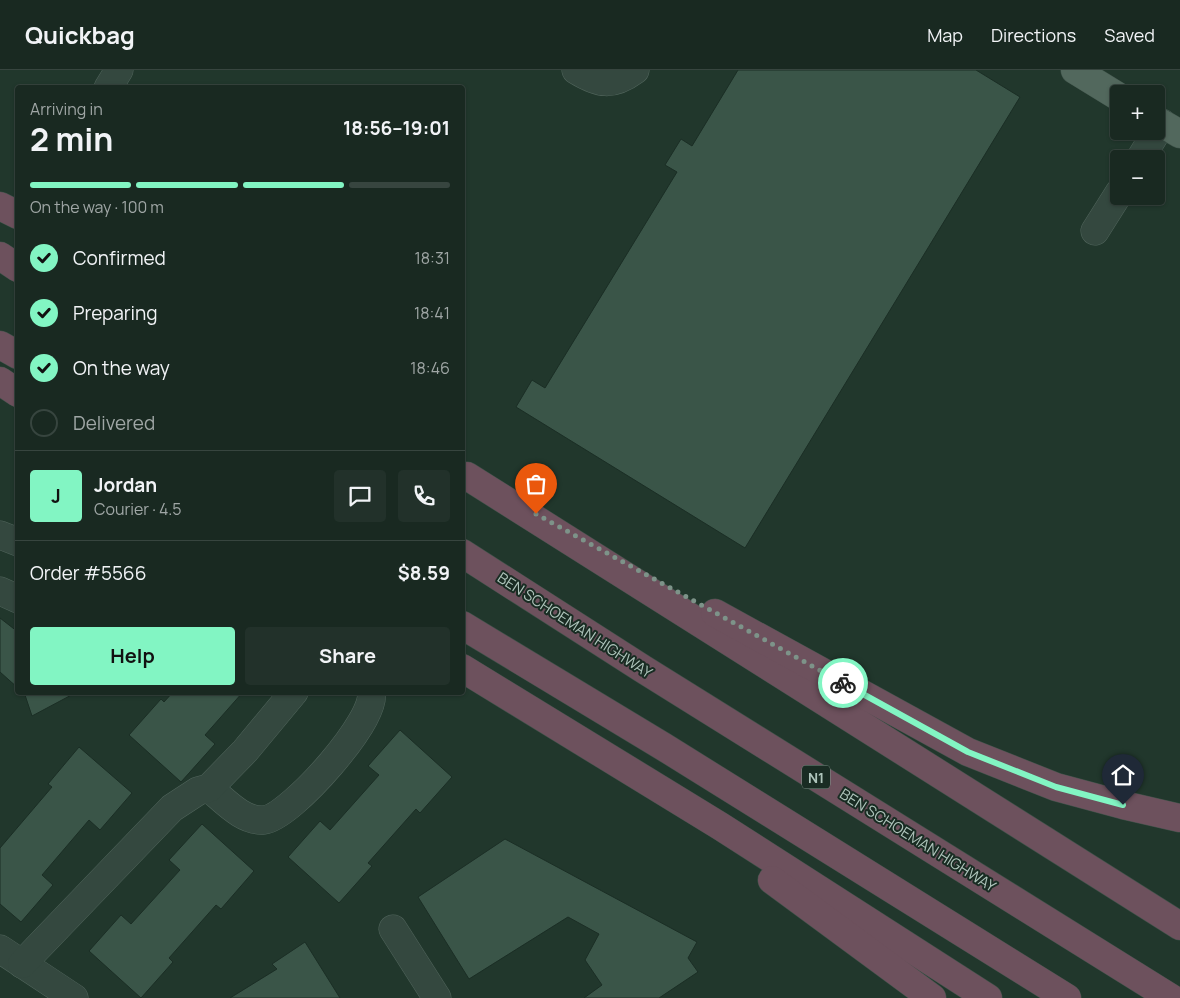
<!DOCTYPE html>
<html lang="en">
<head>
<meta charset="utf-8">
<style>
  :root { --surface:#192921; --page:#22312a; --text:#f1f3f6; --muted:#9fa6a5; --line:#37453f; --accent:#82f5c3 }
  body { margin:0; font-family:Manrope,sans-serif; background:var(--page); color:var(--text); height:100vh; display:flex; flex-direction:column; font-size:19px; white-space:nowrap }
  * { box-sizing:border-box; margin:0 }
  p { font-size:16px; color:var(--muted) }
  .icon { flex:none; width:28px; height:28px; fill:none; stroke:currentColor; stroke-width:2; stroke-linecap:round; stroke-linejoin:round }
  .map { position:relative; flex:1; overflow:hidden }
  .panel { position:absolute; left:15px; top:15px; width:450px; height:610px; display:flex; flex-direction:column; background:var(--surface); border-radius:5px; box-shadow:0 1px 4px #0004,0 0 0 1px var(--line) }
  .panel>* { flex:none }
  .fabs { position:absolute; left:1110px; top:15px; display:grid; gap:10px }
  .fabs a { display:grid; place-items:center; width:55px; height:55px; border-radius:5px; background:var(--surface); box-shadow:0 1px 4px #0004,0 0 0 1px var(--line); font-size:25px }
  .pin { position:absolute; display:grid; place-items:center; width:42px; height:42px; color:#fff; margin:-51px -21px; border-radius:50% 50% 50% 0; rotate:-45deg; box-shadow:0 0 5px #0007 }
  .pin .icon { rotate:45deg }
  .courier { position:absolute; display:grid; place-items:center; width:50px; height:50px; margin:-25px; border:4px solid #82f5c3; border-radius:50%; background:#fff; color:#222; box-shadow:0 1px 6px #0007 }
  .summary em { font-style:normal; font-weight:700 }
  .summary div { display:flex; flex-direction:column-reverse }
  .summary { display:flex; align-items:center; justify-content:space-between; height:85px; padding:0 15px }
  h1 { font-size:32px; font-weight:700; line-height:38px }
  .bar { display:grid; grid-template-columns:repeat(4,1fr); gap:8px 5px; align-content:center; height:60px; padding:0 15px }
  .bar i { height:6px; border-radius:4px; background:var(--line) }
  .bar .current { background:var(--accent) }
  .bar p { grid-column:span 4 }
  .line { display:flex; align-items:center; gap:12px; padding:0 15px; border-top:1px solid var(--line) }
  .line div { flex:1 }
  .round { display:grid; place-items:center; flex:none; width:52px; height:52px; border-radius:5px; background:var(--page) }
  ol { padding:0 15px; list-style:none }
  li { display:flex; align-items:center; gap:15px; height:55px }
  li p { margin-inline-start:auto }
  li .icon { padding:5px; border-radius:50%; background:var(--accent); color:#111; stroke-width:4 }
  li:last-child { color:var(--muted) }
  li i { width:28px; height:28px; border:2px solid var(--line); border-radius:50% }
  .action { display:flex; gap:10px; margin-top:auto; padding:10px 15px }
  .action a { flex:1; height:58px; border-radius:5px; background:var(--accent); color:#111; font-size:20px; font-weight:700; line-height:58px; text-align:center }
  .action a+a { background:var(--page); color:var(--text) }
  header { display:flex; align-items:center; gap:30px; box-sizing:border-box; height:70px; padding:0 25px; background:var(--surface); border-bottom:1px solid var(--line) }
  header strong { font-size:24px }
  nav { display:flex; gap:28px; margin-inline-start:auto; font-size:18px }
  .map>svg:first-child { display:block }
  .building { fill:#3a5548; stroke:#1b2e25 }
  .lines { fill:none; stroke-linecap:round; stroke-linejoin:round }
  .minor-casing { stroke:#51655c; stroke-width:29 }
  .major-casing { stroke:#40544b; stroke-width:29 }
  .highway-casing { stroke:#3e5249; stroke-width:29 }
  .minor { stroke:#34483f; stroke-width:28 }
  .major { stroke:#52685d; stroke-width:28 }
  .highway { stroke:#6d515d; stroke-width:28 }
  .done { stroke:#7d9389; stroke-width:5; stroke-dasharray:0 9 }
  .route { stroke:#82f5c3; stroke-width:6 }
  .labels { text-anchor:middle; dominant-baseline:central; stroke-width:4; stroke-linejoin:round; paint-order:stroke }
  .shield { fill:#192c23; stroke:#81968d; stroke-width:1 }
  .shield-label { font-size:14px; font-weight:bold; fill:#aec4bb }
  .street-label { font-size:15px; fill:#aec4bb; stroke:#192c23 }
</style>
</head>
<body>
<header>
<strong>Quickbag</strong>
<nav><a>Map</a><a>Directions</a><a>Saved</a></nav>
</header>
<div class="map">
<svg width="1180" height="928" viewBox="0 0 1180 928">
  <rect width="100%" height="100%" fill="#21372c"/>
  <g class="building">
    <path d="M738,0H976L1020,27L745,478L516,337L532,310L545,318L677,102L665,95L681,69L692,76Z"/>
    <path d="M0,548L18,562V618L0,602Z"/>
    <path d="M24,622H77L32,646Z"/>
    <path d="M173,622H243L205,665L215,674L181,712L129,665L161,629L164,632Z"/>
    <path d="M400,660L452,707L420,743L416,739L368,793L372,796L339,833L288,787L320,751L330,760L379,705L368,696Z"/>
    <path d="M79,677L132,723L100,760L89,750L42,805L53,815L21,852L0,834V778L52,717L48,714Z"/>
    <path d="M202,754L254,801L221,839L216,835L169,888L173,892L141,928L89,881L121,845L131,854L180,800L169,790Z"/>
    <path d="M505,769L697,872L688,888L698,902L659,928H584L602,915L585,890L599,864L568,847L469,909L418,827Z"/>
    <path d="M305,872L340,928H230L277,899L272,894Z"/>
  </g>
  <g class="lines">
    <g class="minor-casing">
      <g id="minor">
        <path d="M576,0C599,14 612,17 635,0"/>
        <path d="M108,18L119,0"/>
        <path d="M1140,89L1162,53"/>
        <path d="M1095,161L1119,123"/>
        <path d="M0,465L18,472"/>
        <path d="M0,521L18,529"/>
        <path d="M209,718C224,730 243,752 264,750C291,747 379,647 371,622"/>
        <path d="M393,859L437,928"/>
        <path d="M0,879L74,928"/>
        <path d="M22,894L172,738L198,721L209,718L245,681L294,622"/>
      </g>
    </g>
    <g class="major-casing">
      <g id="major">
        <path d="M1075,0L1119,27"/>
        <path d="M1156,50L1180,64"/>
      </g>
    </g>
    <g class="highway-casing">
      <g id="highway">
        <path d="M0,136L18,145"/>
        <path d="M0,186L18,198"/>
        <path d="M0,275L18,285"/>
        <path d="M0,311L18,323"/>
        <path d="M467,406L1180,856"/>
        <path d="M462,483L643,599L1171,928"/>
        <path d="M715,543L968,682L1056,717L1123,735L1180,748"/>
        <path d="M462,555L664,677L1067,928"/>
        <path d="M462,598L720,756L988,928"/>
        <path d="M772,810L932,928"/>
      </g>
    </g>
    <use href="#minor" class="minor"/>
    <use href="#major" class="major"/>
    <use href="#highway" class="highway"/>
  </g>
  <g class="lines">
    <path class="done" d="M536,444L843,613"/>
    <path class="route" d="M843,613L968,682L1056,717L1123,735"/>
  </g>
  <g class="labels">
    <rect class="shield" x="802" y="695.5" width="28" height="23" rx="4"/>
    <g class="shield-label">
      <text x="816" y="707">N1</text>
    </g>
    <g class="street-label">
      <text transform="translate(575 555) rotate(33)">BEN SCHOEMAN HIGHWAY</text>
      <text transform="translate(918 770) rotate(32)">BEN SCHOEMAN HIGHWAY</text>
    </g>
  </g>
</svg>
<div class="fabs">
<a>+</a>
<a>−</a>
</div>
<div class="pin" style="left:536px;top:444px;background:#ea580c"><svg class="icon" aria-label="bag" viewBox="0 0 24 24"><path d="M5 8h14l-1 12H6zM9 8a3 3 0 0 1 6 0"/></svg></div>
<div class="pin" style="left:1123px;top:735px;background:#1f2937"><svg class="icon" aria-label="home" viewBox="0 0 24 24"><path d="M3 11l9-7 9 7M6 9v11h12V9"/></svg></div>
<div class="courier" style="left:843px;top:613px"><svg class="icon" aria-label="bike" viewBox="0 0 24 24"><circle cx="6" cy="16" r="4"/><circle cx="18" cy="16" r="4"/><path d="M6 16l4-8h5l3 8M10 8l3 8H6M13 5h3"/></svg></div>
<section class="panel">
<div class="summary"><div><h1>2 min</h1><p>Arriving in</p></div><em>18:56–19:01</em></div>
<div class="bar"><i class="current"></i><i class="current"></i><i class="current"></i><i></i><p>On the way · 100 m</p></div>
<ol>
<li><svg class="icon" aria-label="check" viewBox="0 0 24 24"><path d="M5 12l5 5 9-10"/></svg>Confirmed<p>18:31</p></li>
<li><svg class="icon" aria-label="check" viewBox="0 0 24 24"><path d="M5 12l5 5 9-10"/></svg>Preparing<p>18:41</p></li>
<li><svg class="icon" aria-label="check" viewBox="0 0 24 24"><path d="M5 12l5 5 9-10"/></svg>On the way<p>18:46</p></li>
<li><i></i>Delivered</li>
</ol>
<div class="line" style="height:90px"><b class="round" style="background:var(--accent);color:#111">J</b><div><b>Jordan</b><p>Courier · 4.5</p></div><a class="round"><svg class="icon" aria-label="chat" viewBox="0 0 24 24"><path d="M4 5h16v11H9l-5 4z"/></svg></a><a class="round"><svg class="icon" aria-label="phone" viewBox="0 0 24 24"><path d="M5 4h4l2 5-3 2q2 4 5 5l2-3 5 2v4C11 20 4 13 5 4z"/></svg></a></div>
<div class="line" style="height:65px"><div>Order #5566</div><b>$8.59</b></div>
<div class="action"><a>Help</a><a>Share</a></div>
</section>
</div>
</body>
</html>
